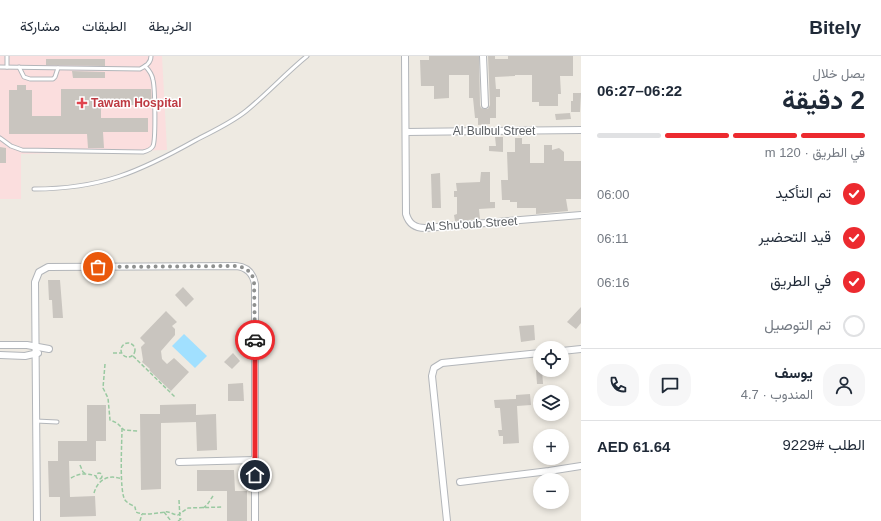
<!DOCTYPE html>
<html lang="ar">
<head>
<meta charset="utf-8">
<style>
  :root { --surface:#fff; --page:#f6f6f7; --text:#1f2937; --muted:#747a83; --line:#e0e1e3; --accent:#ec2a2f }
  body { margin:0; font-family:Helvetica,Vazirmatn,sans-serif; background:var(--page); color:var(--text); direction:rtl; height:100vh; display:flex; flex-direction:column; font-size:15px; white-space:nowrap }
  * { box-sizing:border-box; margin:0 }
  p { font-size:13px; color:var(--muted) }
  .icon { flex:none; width:22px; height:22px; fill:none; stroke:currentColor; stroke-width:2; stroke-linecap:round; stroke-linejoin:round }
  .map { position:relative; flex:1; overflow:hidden; direction:ltr }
  .drawer { display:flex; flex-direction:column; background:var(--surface); width:300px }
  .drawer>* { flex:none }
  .fabs { position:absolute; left:533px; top:285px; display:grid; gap:8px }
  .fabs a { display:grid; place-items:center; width:36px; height:36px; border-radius:50%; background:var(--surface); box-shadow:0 2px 6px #0003; font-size:20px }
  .pin { position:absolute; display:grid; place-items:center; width:34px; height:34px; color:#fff; margin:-17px; border:2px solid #fff; border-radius:50%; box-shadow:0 1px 4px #0007 }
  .courier { position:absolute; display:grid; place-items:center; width:40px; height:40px; margin:-20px; border:3px solid #ec2a2f; border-radius:50%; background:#fff; color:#222; box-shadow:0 1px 5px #0007 }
  .headline em { font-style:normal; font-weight:700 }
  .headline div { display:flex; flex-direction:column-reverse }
  .headline { display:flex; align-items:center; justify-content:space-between; height:68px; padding:0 16px }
  h1 { font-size:26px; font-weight:700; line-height:30px }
  .bar { display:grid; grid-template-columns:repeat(4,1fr); gap:6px 4px; align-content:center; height:48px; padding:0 16px }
  .bar i { height:5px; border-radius:3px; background:var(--line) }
  .bar .on { background:var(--accent) }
  .bar p { grid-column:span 4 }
  .line { display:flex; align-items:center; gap:10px; padding:0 16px; border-top:1px solid var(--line) }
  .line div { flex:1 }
  .round { display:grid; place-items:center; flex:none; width:42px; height:42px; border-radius:16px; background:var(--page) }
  ol { padding:0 16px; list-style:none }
  li { display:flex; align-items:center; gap:12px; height:44px }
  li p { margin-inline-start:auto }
  li .icon { padding:4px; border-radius:50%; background:var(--accent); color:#fff; stroke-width:4 }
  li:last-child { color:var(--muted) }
  li i { width:22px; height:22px; border:2px solid var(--line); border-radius:50% }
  header { display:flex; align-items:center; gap:24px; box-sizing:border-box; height:56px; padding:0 20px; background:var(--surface); border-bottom:1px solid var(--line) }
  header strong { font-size:19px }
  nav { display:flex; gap:22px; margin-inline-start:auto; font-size:14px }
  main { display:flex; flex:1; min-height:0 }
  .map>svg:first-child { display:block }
  .medical { fill:#fbdede }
  .water { fill:#a1e0ff }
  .building { fill:#c9c5bf }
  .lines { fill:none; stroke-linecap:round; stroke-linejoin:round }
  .service-casing { stroke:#b3b6ba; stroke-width:5 }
  .minor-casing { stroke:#b3b6ba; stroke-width:8 }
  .path { stroke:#99c9a1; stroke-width:1.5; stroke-dasharray:4 2; stroke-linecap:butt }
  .service { stroke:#fff; stroke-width:3 }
  .minor { stroke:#fff; stroke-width:6 }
  .done { stroke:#8e908f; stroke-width:4; stroke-dasharray:0 7.2 }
  .route { stroke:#ec2a2f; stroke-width:5 }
  .health-dot { fill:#e0444e; stroke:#fff; stroke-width:1.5 }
  .labels { text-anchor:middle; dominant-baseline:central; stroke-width:3; stroke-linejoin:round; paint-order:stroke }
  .health-label { font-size:12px; font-weight:bold; fill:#be3a42; stroke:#fff; text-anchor:start }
  .street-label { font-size:12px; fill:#5b5f63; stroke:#fff }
</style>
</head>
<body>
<header>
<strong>Bitely</strong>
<nav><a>الخريطة</a><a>الطبقات</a><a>مشاركة</a></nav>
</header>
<main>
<section class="drawer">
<div class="headline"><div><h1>2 دقيقة</h1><p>يصل خلال</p></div><em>06:22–06:27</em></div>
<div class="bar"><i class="on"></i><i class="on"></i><i class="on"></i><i></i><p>في الطريق · 120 m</p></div>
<ol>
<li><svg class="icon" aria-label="check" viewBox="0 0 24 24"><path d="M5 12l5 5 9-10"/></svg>تم التأكيد<p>06:00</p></li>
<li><svg class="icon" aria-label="check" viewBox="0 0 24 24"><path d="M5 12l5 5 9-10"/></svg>قيد التحضير<p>06:11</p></li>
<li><svg class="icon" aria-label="check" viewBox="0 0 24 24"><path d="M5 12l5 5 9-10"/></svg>في الطريق<p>06:16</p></li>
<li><i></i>تم التوصيل</li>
</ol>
<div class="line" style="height:72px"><a class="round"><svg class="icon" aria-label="person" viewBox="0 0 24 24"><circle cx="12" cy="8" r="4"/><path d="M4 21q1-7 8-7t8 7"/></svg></a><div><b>يوسف</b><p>المندوب · 4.7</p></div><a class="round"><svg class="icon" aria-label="chat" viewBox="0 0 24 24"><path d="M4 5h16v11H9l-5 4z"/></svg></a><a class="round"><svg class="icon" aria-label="phone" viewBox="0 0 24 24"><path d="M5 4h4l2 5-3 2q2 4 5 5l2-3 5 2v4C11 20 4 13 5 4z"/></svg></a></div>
<div class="line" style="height:52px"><div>الطلب #9229</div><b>AED 61.64</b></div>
</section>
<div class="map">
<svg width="581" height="465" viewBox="0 0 581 465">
  <rect width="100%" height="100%" fill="#eeeae2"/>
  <path class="medical" d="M0,0H162L167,94L21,98V143H0Z"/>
  <path class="water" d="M184,278L207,300L195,312L172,290Z"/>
  <g class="building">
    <path d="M429,0H479L480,49L481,52L485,53H488L490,49L488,0H495V3H508V0H573V20H560L561,38H558V50H539V46H532V19H515V20L495,21L496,33H500V41H496V62H490V68L478,69V62H475L473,42H469V19H449V42L434,43V30H421L420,4H429Z"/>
    <path d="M46,3H105V10L46,9Z"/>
    <path d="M72,15L105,16V22H73Z"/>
    <path d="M17,29H26V34H32V60H61V33H151L152,49H101V62H148V76H103L104,92H88L87,78H9V34H17Z"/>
    <path d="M573,37H581L580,56H571V45H573Z"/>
    <path d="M570,57L571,63L556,64L555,58Z"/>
    <path d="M495,81H503V96L489,95V90H496Z"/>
    <path d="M515,82H522V88H530V107H544V89H552V94L559,92L564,96V105H581V143H566L568,155L536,158V152H517V146H510V144H502L501,124H508L507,96H515Z"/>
    <path d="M0,91L6,92V107H0Z"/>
    <path d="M481,116H490V146H495V152L479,153L480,163L455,165L454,159L457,158V141H454V135H457L456,127L480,126Z"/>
    <path d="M440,117L441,152H432L431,118Z"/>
    <path d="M48,224H60L63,262H53L52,244H49Z"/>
    <path d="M183,231L194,243L186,251L175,239Z"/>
    <path d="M581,251V267L576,273L567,266Z"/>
    <path d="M166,255L177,266L172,270L175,273V279L161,295L162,303L167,308L174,302L189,316L171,335L149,314L150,313L142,306L143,304L141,291L145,287L140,282Z"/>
    <path d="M534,269L535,284L521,286L519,270Z"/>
    <path d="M233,297L240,305L232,313L224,306Z"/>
    <path d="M536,314H542L543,328H537Z"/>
    <path d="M243,327L244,345H228V328Z"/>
    <path d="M530,338L531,349L517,350L519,387L503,388V380H499L498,374H502L500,352H495L494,344L516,343V339Z"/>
    <path d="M196,348V359L216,358L217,394L197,395L196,366L161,367V433L141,434L140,358H160V349Z"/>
    <path d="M87,349H106V385H96V405H69L70,441L95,440L96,460L60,461V441H49L48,405H58V385H87Z"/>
    <path d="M197,414H234L235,435H247V465H227V435H197Z"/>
  </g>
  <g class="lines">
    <g class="service-casing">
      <g id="service">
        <path d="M7,0V11"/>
        <path d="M0,11L140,13C146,10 151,7 151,0"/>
        <path d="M19,11L24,21L30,23H53L55,21L58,12"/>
        <path d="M0,82L11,90L22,94L143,96C147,95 151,94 153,90C156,83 155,32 153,24C152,18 149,14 145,10"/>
        <path d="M34,133C101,133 139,116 196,84C213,75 231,67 246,55C267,38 286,17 307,0"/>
        <path d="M36,365L57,366"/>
      </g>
    </g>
    <g class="minor-casing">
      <g id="minor">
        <path d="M405,0L406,158C409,168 415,172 425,172L581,159"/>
        <path d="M483,0L485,49"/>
        <path d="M406,76L581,74"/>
        <path d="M0,289H27L49,293"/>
        <path d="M562,295L581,293"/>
        <path d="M0,299L25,300L38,297"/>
        <path d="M179,406L255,404"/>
        <path d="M460,426L549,415L581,410"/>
        <path d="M37,465L35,226L39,216L48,211L236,210C247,211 253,217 255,228V465"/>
        <path d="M447,465L432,320L434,312L442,307L540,297"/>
      </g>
    </g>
    <g class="path">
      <circle cx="128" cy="294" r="7"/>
      <path d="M113,297H121"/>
      <path d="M133,300L176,342"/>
      <path d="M105,308L103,332L108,342L110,364L117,367L124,374L138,375"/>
      <path d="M122,372C122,385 119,435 125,444C127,447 132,449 135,451L136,456C145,460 156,457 165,456C169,455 174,459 178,459L188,452L222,451"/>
      <path d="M80,409L83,416L86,418"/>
      <circle cx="99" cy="420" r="3"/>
      <path d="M71,422C79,417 87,417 96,420"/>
      <path d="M94,437C98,423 109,418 122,423"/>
      <path d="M179,444L180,463"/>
      <path d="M203,452L207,449L213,440"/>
      <path d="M164,456L171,465"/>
      <path d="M140,465L142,458"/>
      <path d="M178,465L181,463L183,465"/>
    </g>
    <use href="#service" class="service"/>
    <use href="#minor" class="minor"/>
  </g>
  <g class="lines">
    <path class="done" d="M98,211L236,210C245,211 251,215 254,224L255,284"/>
    <path class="route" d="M255,284V419"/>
  </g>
  <path class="health-dot" d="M80 41h4v4h4v4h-4v4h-4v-4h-4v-4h4z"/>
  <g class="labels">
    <g class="health-label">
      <text x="91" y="47">Tawam Hospital</text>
    </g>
    <g class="street-label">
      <text x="494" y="75">Al Bulbul Street</text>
      <text transform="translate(471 168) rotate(-4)">Al Shu'oub Street</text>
    </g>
  </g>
</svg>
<div class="fabs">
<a><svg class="icon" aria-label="locate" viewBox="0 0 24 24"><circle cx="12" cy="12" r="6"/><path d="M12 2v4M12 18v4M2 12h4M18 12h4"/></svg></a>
<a><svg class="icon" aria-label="layers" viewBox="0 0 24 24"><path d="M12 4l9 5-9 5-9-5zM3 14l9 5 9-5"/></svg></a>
<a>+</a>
<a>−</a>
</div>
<div class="pin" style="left:98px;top:211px;background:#ea580c"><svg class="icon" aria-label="bag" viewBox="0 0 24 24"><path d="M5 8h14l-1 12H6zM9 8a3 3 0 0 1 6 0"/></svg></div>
<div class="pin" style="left:255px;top:419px;background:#1f2937"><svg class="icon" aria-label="home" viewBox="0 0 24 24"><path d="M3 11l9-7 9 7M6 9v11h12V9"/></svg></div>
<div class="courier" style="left:255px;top:284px"><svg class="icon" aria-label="car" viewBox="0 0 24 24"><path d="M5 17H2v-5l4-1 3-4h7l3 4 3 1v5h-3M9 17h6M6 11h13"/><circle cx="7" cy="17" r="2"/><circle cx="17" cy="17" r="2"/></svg></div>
</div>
</main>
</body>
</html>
